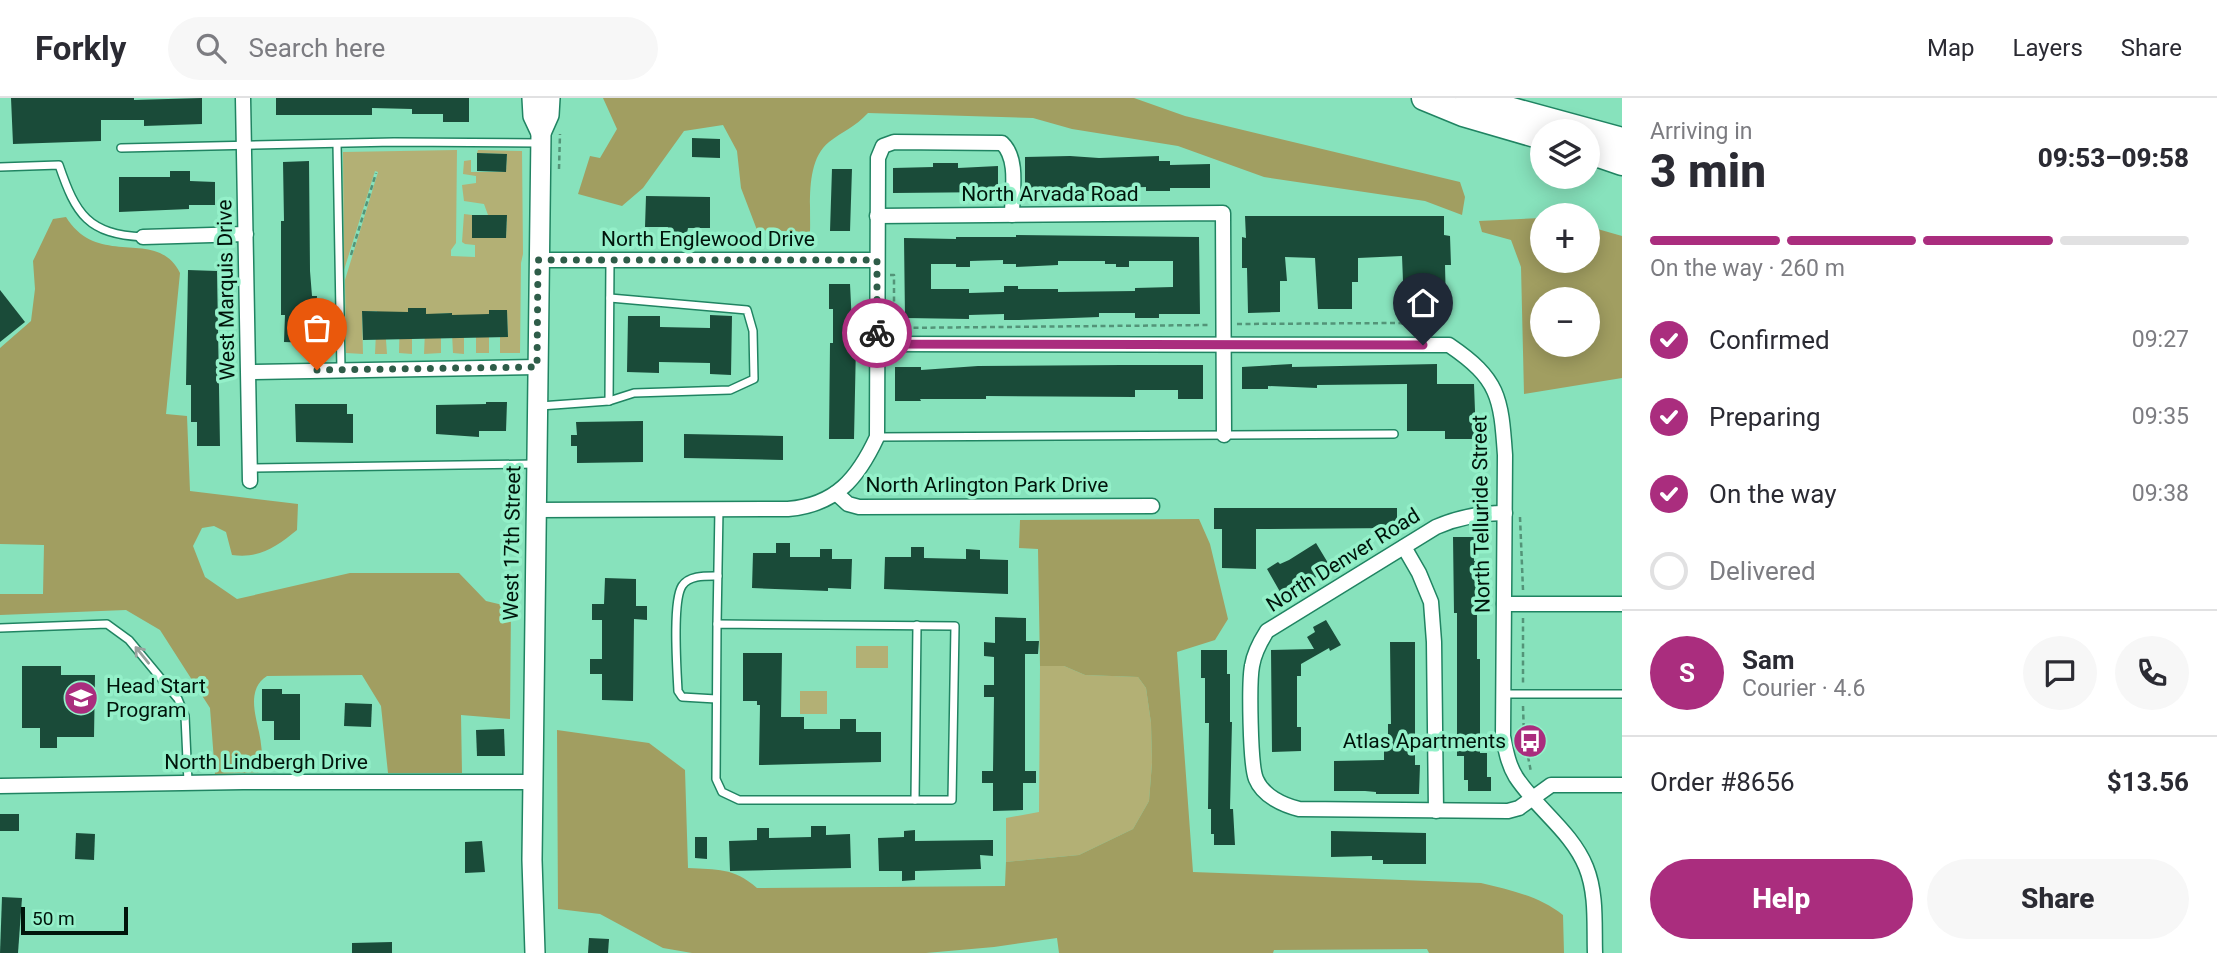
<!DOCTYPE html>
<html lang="en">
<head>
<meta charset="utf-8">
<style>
  :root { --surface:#fff; --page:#f7f7f7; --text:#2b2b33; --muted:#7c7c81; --line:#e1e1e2; --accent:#aa2d7e }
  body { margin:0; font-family:Roboto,sans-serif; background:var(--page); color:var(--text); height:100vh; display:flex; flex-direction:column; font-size:26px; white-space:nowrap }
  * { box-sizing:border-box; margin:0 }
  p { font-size:23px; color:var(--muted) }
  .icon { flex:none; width:38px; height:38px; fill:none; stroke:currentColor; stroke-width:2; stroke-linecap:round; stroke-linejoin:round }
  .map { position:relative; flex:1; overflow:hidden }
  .details { display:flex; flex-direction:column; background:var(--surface); width:595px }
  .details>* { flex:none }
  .tools { position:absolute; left:1530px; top:21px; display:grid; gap:14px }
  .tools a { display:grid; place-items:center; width:70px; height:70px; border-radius:50%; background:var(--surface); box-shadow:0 4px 18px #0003; font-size:35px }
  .scale { position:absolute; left:21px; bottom:18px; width:107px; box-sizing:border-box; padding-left:7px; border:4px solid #00150b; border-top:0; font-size:19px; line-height:24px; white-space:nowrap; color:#00150b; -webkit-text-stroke:5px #94f0c9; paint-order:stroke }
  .pin { position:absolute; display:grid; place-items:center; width:60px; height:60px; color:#fff; margin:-72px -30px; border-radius:50% 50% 50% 0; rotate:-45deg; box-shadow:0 0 7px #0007 }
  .pin .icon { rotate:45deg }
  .courier { position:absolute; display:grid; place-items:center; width:70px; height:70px; margin:-35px; border:5px solid #aa2d7e; border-radius:50%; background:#fff; color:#222; box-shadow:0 2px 9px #0007 }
  .summary em { font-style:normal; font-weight:800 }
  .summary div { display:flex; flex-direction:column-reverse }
  .summary { display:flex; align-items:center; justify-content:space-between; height:119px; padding:0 28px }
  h1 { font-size:46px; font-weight:800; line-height:52px }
  .bar { display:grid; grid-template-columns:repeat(4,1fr); gap:10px 7px; align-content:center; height:84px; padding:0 28px }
  .bar i { height:9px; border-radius:5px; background:var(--line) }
  .bar .current { background:var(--accent) }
  .bar p { grid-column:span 4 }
  .line { display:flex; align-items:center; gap:18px; padding:0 28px; border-top:2px solid var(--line) }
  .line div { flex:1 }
  .round { display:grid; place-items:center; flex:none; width:74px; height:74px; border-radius:37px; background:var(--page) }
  ol { padding:0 28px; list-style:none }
  li { display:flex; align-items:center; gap:21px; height:77px }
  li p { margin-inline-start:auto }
  li .icon { padding:7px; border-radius:50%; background:var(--accent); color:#fff; stroke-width:4 }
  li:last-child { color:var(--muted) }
  li i { width:38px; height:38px; border:4px solid var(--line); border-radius:50% }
  .cta { display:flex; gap:14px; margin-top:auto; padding:14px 28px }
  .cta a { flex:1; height:80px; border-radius:42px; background:var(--accent); color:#fff; font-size:28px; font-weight:800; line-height:80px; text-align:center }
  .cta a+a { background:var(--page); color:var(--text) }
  header { display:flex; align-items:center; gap:42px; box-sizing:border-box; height:98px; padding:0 35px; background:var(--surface); border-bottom:2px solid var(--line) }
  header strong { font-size:33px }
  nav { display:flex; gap:38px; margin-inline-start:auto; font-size:24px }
  .search { width:490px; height:63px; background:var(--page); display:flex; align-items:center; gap:18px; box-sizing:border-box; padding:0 24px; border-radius:38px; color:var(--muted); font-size:26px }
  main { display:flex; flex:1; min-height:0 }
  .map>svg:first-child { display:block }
  .green { fill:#b3b075 }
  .forest { fill:#a19e61; fill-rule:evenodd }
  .building { fill:#1a4b39; fill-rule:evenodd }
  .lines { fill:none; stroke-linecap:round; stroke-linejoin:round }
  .service-casing { stroke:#208462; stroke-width:10 }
  .minor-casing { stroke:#208462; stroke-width:17 }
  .secondary-casing { stroke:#208462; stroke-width:22 }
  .motorway-casing { stroke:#208462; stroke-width:27 }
  .path { stroke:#539478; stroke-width:2.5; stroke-dasharray:5 3.5; stroke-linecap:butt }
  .service { stroke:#fff; stroke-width:7 }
  .minor { stroke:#fff; stroke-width:14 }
  .secondary { stroke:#fff; stroke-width:19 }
  .motorway { stroke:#fff; stroke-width:24 }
  .oneway { stroke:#99a19d }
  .done { stroke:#2f5d49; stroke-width:7; stroke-dasharray:0 12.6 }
  .route { stroke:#aa2d7e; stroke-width:9 }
  .labels { text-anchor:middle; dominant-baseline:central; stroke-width:7; stroke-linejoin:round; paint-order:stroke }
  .street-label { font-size:21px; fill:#00150b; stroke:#94f0c9 }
  .poi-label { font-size:21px; fill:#00150b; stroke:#94f0c9; text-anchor:start }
</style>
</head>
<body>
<header>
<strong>Forkly</strong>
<div class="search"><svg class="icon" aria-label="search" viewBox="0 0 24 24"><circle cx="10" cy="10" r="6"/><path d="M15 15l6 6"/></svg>Search here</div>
<nav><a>Map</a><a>Layers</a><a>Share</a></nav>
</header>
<main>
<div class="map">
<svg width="1622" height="855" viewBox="0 0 1622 855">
  <rect width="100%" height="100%" fill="#87e2bc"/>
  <g class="green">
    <path d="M457,52L456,145L451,152V158L475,159V147L465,146L462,144L464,116L472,117V140H506L507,118L488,117L484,106L464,103L462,87L476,85V78L463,76L464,63L471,62V74H506L507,56L477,55L478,52L522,53L523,156L521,165L520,255H500V239H508L507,212L489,213V255H476V239L464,217V256L453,255L451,215L436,216L441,239V255L424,256L426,210H409L408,239L412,240V256L399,255L400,214H384L387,256H375L377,213L362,214L363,256L346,255L345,182L378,74L375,73L344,172L343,54Z"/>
    <rect x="856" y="548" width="32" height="22"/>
    <path d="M1040,568H1064L1085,577L1138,579L1146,590L1151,625L1152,665L1149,703L1133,731L1079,757L1006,764V720L1039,714Z"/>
    <rect x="800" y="593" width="27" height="23"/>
  </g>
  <g class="forest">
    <path d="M603,0H1134L1185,18L1460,84L1465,99L1462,117L1425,103L1264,79L1178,48L1072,31L1033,20L868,15C855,29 843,33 829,44C805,63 811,107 810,134L757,132L741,90L737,53L723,27L684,33L643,90L622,108L578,96L590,58L600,60L617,31Z"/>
    <path d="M66,119C99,172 157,128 180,175L166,316L187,318L190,393L298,406L297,432C276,449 259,461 232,457L226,434L214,428L202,430L193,448L205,479L237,501L350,475H459L486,503L511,509L510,621L461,617L462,675H388L381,608L362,577L267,578C247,591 255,615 259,634C262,647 262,661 264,674L215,676L210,610L160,532L126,512L0,517V496H43L44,447L0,446V250L31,223L35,191L33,163L53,121Z"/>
    <path d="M1542,120V163H1587V128L1622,138V280L1524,296L1521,169L1511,142L1482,134L1479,123ZM1587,201V247H1542V201Z"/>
    <path d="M1199,421L1210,446L1228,521L1215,542L1177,554L1193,774L1481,785C1510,792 1539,798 1563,817L1564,855H1429L1427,851L1274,852L1273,855H1059L1057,840L994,849L926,855H692L663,850L600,816L558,811L557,632L649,645L685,672L688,770C717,772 733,769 757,790L1005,788L1006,764L1079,757L1133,731L1149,703L1152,665L1151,625L1146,590L1138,579L1085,577L1064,568H1040L1038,451L1019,450L1020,422Z"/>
  </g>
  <g class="building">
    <path d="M11,0H134V2L202,0V26L144,28V22H101V43L13,46Z"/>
    <path d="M276,0H469V24H443V16H412V11L372,10V17H276Z"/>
    <path d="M692,40L720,41V60L692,59Z"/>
    <path d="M477,55L507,56L506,74L477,73Z"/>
    <path d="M1070,58L1099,60L1159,58V63H1170V67L1210,66V90H1170V93H1146V89L1110,90V93H1025V59Z"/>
    <path d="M309,63L310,173L312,198H317L314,245L284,244L285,217H281V123H284L283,64Z"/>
    <path d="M933,65H958V70L998,68V94L893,95V70L933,69Z"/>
    <path d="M832,71H852L850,133H830Z"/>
    <path d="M170,73H190V83L215,84V107H189V111L119,114V79H170Z"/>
    <path d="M646,98L710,99V130H688L687,135H667L668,129H645Z"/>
    <path d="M472,117H507L506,140H472Z"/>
    <path d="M1245,118H1444V137L1450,138L1451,167H1445L1446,209H1409L1410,183H1403L1402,158L1358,160V184H1352V211H1318L1315,160L1285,159L1287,183H1280V214L1248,215L1247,170H1242V139L1246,140Z"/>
    <path d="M1016,137L1199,139L1200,216H1159V220H1135V215H1099V219L1019,222H1004V216L969,217V221L905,220L904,140L956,141V139H1016ZM1003,162V166H1016V169L1058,167V163H1105V166H1116V169H1129V163H1173V189L1135,190V193L1058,194V191H1018V188H1004V194L969,195V191H931V166H956V169H970V163Z"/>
    <path d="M188,172L217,173L220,348H197V324H191V287H186Z"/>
    <path d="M829,186H850L853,246H856L854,341H829L830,245H833V211H829Z"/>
    <path d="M0,192L25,224L0,244Z"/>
    <path d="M408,210H426V216L452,215V217L489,216V212H507L508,239L363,242L362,213L408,214Z"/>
    <path d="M710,217L732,218L731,277L710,276V265L659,264V275L627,274L628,218H660V229L710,230Z"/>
    <path d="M1292,266V269L1437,266V286H1474L1476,341H1445V333H1407V286L1317,287V290L1268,288V291H1242V269Z"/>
    <path d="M1122,267H1203V301H1178V292H1135V299L986,298V301H920L921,303H895V269H921V272L978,268Z"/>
    <path d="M486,304H507L506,333H479V339L436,336V307L486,306Z"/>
    <path d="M295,306H347V316H353V345L296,344Z"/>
    <path d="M643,323V364L577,365V348H571V337H577L576,324Z"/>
    <path d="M684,336L783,338V362L684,360Z"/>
    <path d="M1214,410H1397V430L1256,431V471L1222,470V431H1214Z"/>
    <path d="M1453,439H1474V463H1478L1474,512H1477V561H1480V655H1487V679H1491V693H1468V682H1464V658H1457V515H1454Z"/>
    <path d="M776,445H790V459H820V451H832V461H852L851,491L828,490V493L752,490L753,455H776Z"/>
    <path d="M1316,445L1331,470L1283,499L1267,471L1278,464L1280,466L1289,462Z"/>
    <path d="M911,449H924V460L966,461V451L980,452V461L1008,462V496L884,491L885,459H911Z"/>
    <path d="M605,480L636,481V508H647V522L634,521L633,603L602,602V576H590V561H602V522H592V506H604Z"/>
    <path d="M995,519L1026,520V543H1039L1038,556H1025V673H1036V685H1023V712L993,713V685H982V673H993L994,599H984V587H994V559L984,558V544L995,545Z"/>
    <path d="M1326,522L1341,547L1330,553L1329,550L1301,566V578H1297V629H1301V653L1272,654L1271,552L1314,551L1307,539L1315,534L1313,529Z"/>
    <path d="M1390,544H1415V667H1420L1419,696H1376V694L1365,693H1334V663L1384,662V637H1388V626H1391Z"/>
    <path d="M1201,552H1227V576H1230V624H1232L1230,711H1233L1235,747H1214V736H1211V711H1208L1209,625H1205V580H1201Z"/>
    <path d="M743,555H782L781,619H804V631H840V621H856V634H881V664L759,667L760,607H757V603H743Z"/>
    <path d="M22,568H61V577H95L94,639H57V650H40V630H22Z"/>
    <path d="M262,591H282V596H300V642H274V623H262Z"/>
    <path d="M345,605L372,606L371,629L344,628Z"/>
    <path d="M504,631L505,658H477L476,632Z"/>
    <rect x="0" y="716" width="19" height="17"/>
    <path d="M811,728H826V737L850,736L851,770L730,773L729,743L757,742V730H769V740L811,739Z"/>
    <path d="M915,732V743L993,742V758L980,757L981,771L915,773V782L902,783V773H879L878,740L904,739V733Z"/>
    <path d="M1331,733L1426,735V766H1383V762H1372V758L1331,759Z"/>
    <path d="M76,735L95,736L94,762L75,761Z"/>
    <path d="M695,739H707V761L695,760Z"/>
    <path d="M482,743L485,774L465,775V744Z"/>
    <path d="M2,799L22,800L18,855H0Z"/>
    <path d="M589,840L609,841L608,855H588Z"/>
    <path d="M392,844V855H352V845Z"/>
  </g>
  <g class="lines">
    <g class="service-casing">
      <g id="service">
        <path d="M337,46L341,272"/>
        <path d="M121,50L394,44L540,45"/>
        <path d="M0,69L59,67C76,117 88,136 143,139"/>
        <path d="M609,303L634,295L730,292L754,281L753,233L747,212L610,200"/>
        <path d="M540,308L609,303L610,162"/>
        <path d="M877,339L1394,336"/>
        <path d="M250,370L535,366"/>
        <path d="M717,526L955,528L952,702H739L722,694L716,681Z"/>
        <path d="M717,526L719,411"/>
        <path d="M0,530L107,526L129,542L178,601L185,618L188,684"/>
        <path d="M1504,596H1622"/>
        <path d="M716,601L682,599L678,593C677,572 672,504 682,488C689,477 706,478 718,478"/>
        <path d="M915,702L917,527"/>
      </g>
    </g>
    <g class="minor-casing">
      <g id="minor">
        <path d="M243,0L250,383"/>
        <path d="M877,118L1223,115L1224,337"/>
        <path d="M143,139L246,136"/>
        <path d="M538,162H877"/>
        <path d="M877,246L1449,247C1499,281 1501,299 1505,357L1503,638C1506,653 1508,666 1516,679C1537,711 1572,734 1586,769C1597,796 1594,827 1595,855"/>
        <path d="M249,274L537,269"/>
        <path d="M836,395L848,406L859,409L1152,408"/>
        <path d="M535,412L788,411C836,407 858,380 877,339L878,60L883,48L894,44L1002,45C1019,61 1012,94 1012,117"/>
        <path d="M1505,415C1479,415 1459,419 1436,429L1267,533C1260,544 1254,555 1252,568C1249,584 1250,667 1256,681C1263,698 1283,707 1299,711L1508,713L1519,710L1551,687H1622"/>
        <path d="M1404,449L1419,475L1431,504L1434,544L1436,713"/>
        <path d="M1504,506H1622"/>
        <path d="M0,688L243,684H533"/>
      </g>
    </g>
    <g class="secondary-casing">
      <g id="secondary">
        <path d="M532,0L533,18L541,35"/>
        <path d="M535,855L532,762L541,35L549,17L550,0"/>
      </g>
    </g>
    <g class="motorway-casing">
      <g id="motorway">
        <path d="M1424,0L1463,16L1542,39"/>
        <path d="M1468,0L1622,42"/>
        <path d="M1587,53L1622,65"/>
      </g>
    </g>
    <g class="path">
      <path d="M559,71L560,36"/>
      <path d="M351,157L376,75"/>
      <path d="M890,177H894V230L1209,227"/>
      <path d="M1237,226L1400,225L1433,232"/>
      <path d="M1520,419L1523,492"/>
      <path d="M1523,520V587"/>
      <path d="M1523,608L1524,638L1531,674"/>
    </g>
    <use href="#service" class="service"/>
    <use href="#minor" class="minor"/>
    <use href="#secondary" class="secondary"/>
    <use href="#motorway" class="motorway"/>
  </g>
  <defs><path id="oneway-shaft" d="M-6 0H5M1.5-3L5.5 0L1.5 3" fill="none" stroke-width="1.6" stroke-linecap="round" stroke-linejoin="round" transform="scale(1.75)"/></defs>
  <use class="oneway" href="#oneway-shaft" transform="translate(142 557) rotate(-129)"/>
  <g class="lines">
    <path class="done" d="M317,272L537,269L538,162H877V235"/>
    <path class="route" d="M877,235V246L1423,247"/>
  </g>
  <defs>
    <g id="school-disc" transform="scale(1.75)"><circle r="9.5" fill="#aa2d7e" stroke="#94f0c9"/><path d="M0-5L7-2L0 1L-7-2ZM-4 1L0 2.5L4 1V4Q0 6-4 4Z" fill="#fff"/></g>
    <g id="bus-disc" transform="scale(1.75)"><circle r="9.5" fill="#aa2d7e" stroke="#94f0c9"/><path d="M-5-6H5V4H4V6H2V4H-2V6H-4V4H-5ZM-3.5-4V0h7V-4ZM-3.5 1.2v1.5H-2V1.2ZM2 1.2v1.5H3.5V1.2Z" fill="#fff"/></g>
  </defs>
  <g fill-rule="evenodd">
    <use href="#school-disc" x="81" y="600"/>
    <use href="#bus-disc" x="1530" y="643"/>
  </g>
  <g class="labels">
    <g class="street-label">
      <text x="1050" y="96">North Arvada Road</text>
      <text x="708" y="141">North Englewood Drive</text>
      <text transform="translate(226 192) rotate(-91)">West Marquis Drive</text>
      <text x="987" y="387">North Arlington Park Drive</text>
      <text transform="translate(1481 416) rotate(-91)">North Telluride Street</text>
      <text transform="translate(512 445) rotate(-89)">West 17th Street</text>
      <text transform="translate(1343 462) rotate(-32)">North Denver Road</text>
      <text x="266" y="664">North Lindbergh Drive</text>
    </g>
    <g class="poi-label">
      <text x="106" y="588">Head Start<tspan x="106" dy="24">Program</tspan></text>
      <text x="1506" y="643" text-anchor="end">Atlas Apartments</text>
    </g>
  </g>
</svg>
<div class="tools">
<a><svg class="icon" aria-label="layers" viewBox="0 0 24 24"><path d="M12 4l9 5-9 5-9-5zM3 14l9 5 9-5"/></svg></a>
<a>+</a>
<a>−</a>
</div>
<div class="scale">50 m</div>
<div class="pin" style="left:317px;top:272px;background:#ea580c"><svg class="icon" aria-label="bag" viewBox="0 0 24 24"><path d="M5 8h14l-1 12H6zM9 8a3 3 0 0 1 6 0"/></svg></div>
<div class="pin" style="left:1423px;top:247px;background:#1f2937"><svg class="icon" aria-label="home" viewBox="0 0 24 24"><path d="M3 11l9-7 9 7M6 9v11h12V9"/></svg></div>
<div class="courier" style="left:877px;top:235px"><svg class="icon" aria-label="bike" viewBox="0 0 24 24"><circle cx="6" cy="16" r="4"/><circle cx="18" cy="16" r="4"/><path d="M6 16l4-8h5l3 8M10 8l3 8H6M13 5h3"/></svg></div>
</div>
<section class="details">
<div class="summary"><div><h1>3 min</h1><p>Arriving in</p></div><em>09:53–09:58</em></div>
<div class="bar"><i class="current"></i><i class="current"></i><i class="current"></i><i></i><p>On the way · 260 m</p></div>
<ol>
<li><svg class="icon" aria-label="check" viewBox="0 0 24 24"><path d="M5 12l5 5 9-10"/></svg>Confirmed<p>09:27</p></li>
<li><svg class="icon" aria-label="check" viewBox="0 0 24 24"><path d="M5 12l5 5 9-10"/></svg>Preparing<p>09:35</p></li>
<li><svg class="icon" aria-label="check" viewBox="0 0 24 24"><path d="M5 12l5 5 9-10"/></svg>On the way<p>09:38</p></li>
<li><i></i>Delivered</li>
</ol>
<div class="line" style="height:126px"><b class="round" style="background:var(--accent);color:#fff">S</b><div><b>Sam</b><p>Courier · 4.6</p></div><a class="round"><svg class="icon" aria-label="chat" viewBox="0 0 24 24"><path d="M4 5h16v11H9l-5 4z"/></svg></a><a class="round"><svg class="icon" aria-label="phone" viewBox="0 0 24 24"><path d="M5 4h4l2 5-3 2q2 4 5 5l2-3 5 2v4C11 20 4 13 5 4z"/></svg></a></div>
<div class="line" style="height:91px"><div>Order #8656</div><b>$13.56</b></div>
<div class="cta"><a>Help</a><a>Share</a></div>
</section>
</main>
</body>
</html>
